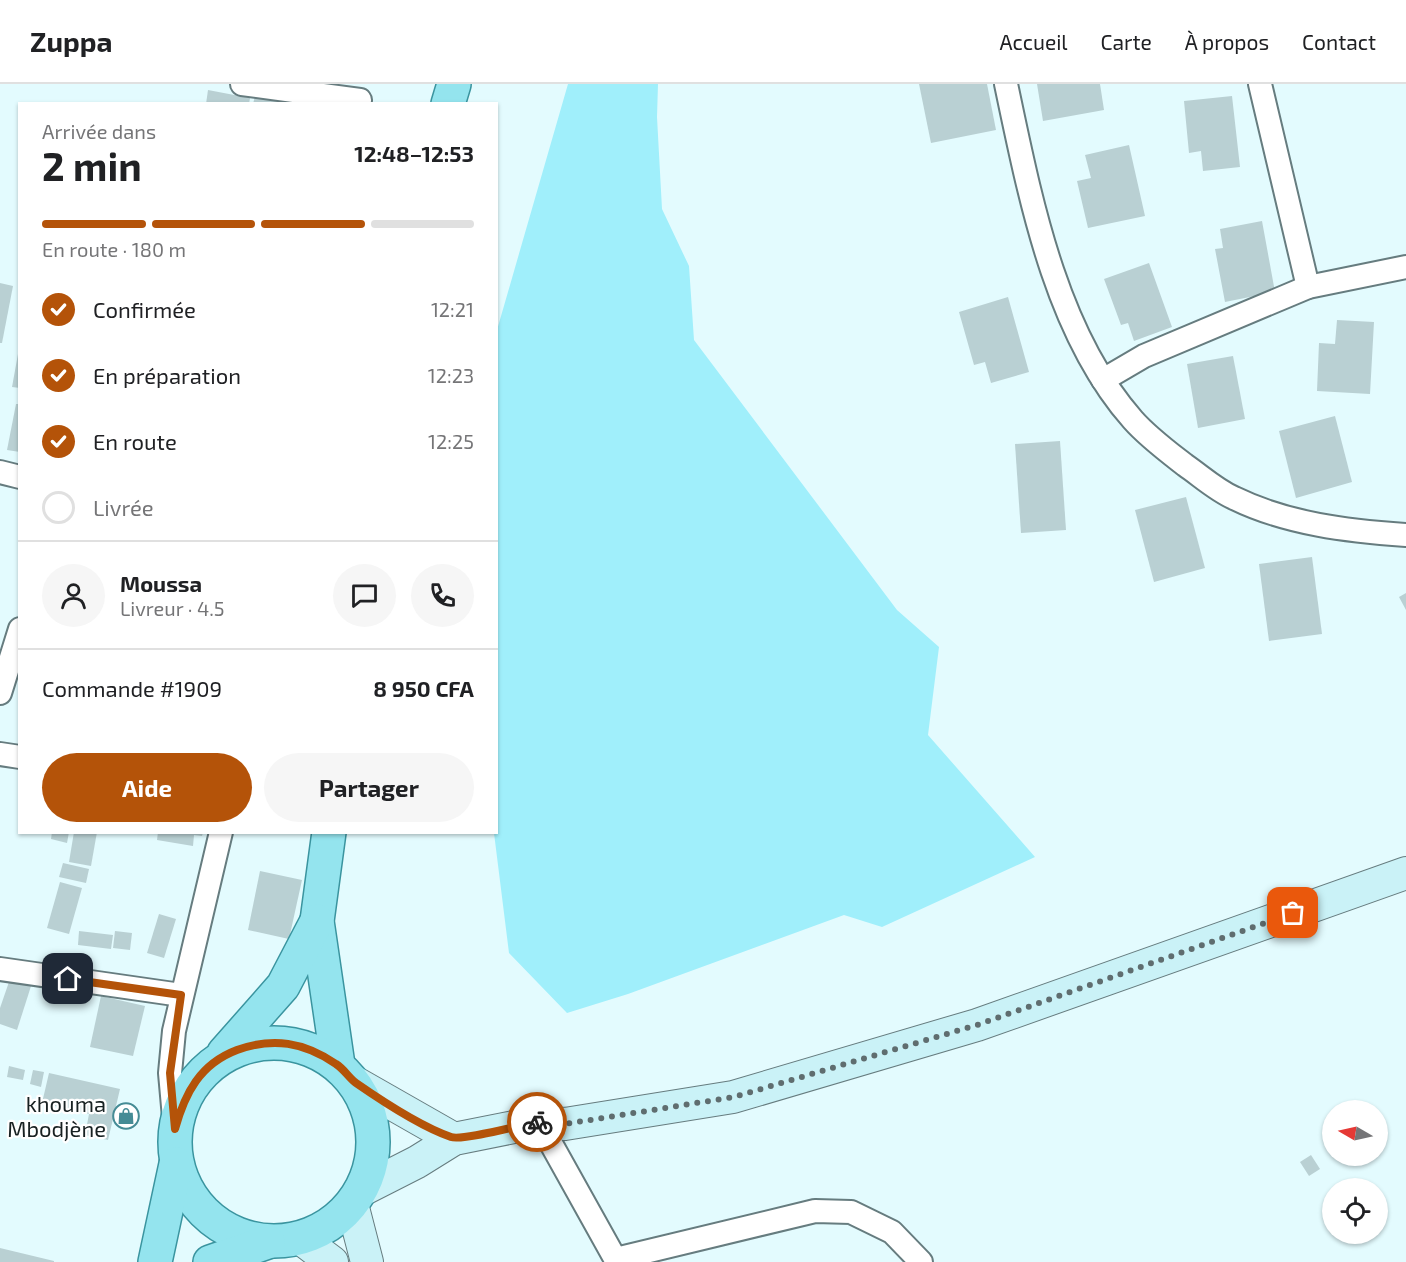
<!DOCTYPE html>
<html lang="fr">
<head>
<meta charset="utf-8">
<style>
  :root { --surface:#fff; --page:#f6f6f6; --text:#202124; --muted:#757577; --line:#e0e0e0; --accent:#b45309 }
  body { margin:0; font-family:"Exo 2",sans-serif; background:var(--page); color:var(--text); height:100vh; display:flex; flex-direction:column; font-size:22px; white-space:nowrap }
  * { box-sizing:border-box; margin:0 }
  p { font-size:20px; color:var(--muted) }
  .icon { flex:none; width:33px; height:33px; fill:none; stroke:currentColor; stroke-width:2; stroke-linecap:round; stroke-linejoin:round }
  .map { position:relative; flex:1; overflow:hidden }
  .sheet { position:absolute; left:18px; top:18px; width:480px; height:732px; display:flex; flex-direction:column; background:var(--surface); border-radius:0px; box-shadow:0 2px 4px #0004 }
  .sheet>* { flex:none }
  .needle { width:39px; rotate:279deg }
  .buttons { position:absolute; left:1322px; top:1016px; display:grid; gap:12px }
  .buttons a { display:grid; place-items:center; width:66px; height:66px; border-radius:50%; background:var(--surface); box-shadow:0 2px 4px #0004; font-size:30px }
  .pin { position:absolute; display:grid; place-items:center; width:51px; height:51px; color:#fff; margin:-26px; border-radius:12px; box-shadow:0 3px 9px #0006 }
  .courier { position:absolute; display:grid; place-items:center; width:60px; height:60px; margin:-30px; border:4px solid #b45309; border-radius:50%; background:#fff; color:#222; box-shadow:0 2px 8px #0007 }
  .headline em { font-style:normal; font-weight:700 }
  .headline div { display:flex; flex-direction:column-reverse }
  .headline { display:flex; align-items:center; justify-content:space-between; height:102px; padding:0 24px }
  h1 { font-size:39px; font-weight:700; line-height:45px }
  .bar { display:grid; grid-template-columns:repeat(4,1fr); gap:9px 6px; align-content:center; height:72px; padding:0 24px }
  .bar i { height:8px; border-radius:4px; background:var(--line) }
  .bar .on { background:var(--accent) }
  .bar p { grid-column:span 4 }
  .line { display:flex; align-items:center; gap:15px; padding:0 24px; border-top:2px solid var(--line) }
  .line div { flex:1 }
  .round { display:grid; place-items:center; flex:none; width:63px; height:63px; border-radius:32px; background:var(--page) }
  ol { padding:0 24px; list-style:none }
  li { display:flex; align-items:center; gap:18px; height:66px }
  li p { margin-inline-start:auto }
  li .icon { padding:6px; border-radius:50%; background:var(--accent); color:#fff; stroke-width:4 }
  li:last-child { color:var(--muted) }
  li i { width:33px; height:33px; border:3px solid var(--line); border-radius:50% }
  .button { display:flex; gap:12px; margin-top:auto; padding:12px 24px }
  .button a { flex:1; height:69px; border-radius:36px; background:var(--accent); color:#fff; font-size:24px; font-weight:700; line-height:69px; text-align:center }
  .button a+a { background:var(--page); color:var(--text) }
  header { display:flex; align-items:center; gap:36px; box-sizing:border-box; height:84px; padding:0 30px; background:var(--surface); border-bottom:2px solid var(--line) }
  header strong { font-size:28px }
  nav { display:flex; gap:33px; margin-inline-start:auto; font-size:21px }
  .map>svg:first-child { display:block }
  .green { fill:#a0effb }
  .building { fill:#b9d0d3 }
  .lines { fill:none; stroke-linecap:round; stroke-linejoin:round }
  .street-casing { stroke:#667c7f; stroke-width:26 }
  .secondary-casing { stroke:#667c7f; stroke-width:34 }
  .primary-casing { stroke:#3a949f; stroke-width:36 }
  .street { stroke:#fff; stroke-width:22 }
  .secondary { stroke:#caf2f7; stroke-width:32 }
  .primary { stroke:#94e4ee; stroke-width:33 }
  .done { stroke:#5f6d6f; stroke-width:6; stroke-dasharray:0 10.8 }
  .route { stroke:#b45309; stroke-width:8 }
  .labels { text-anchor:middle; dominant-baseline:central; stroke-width:4.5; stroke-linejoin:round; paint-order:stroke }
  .poi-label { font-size:22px; fill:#182122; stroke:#fff; text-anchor:end }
</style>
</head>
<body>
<header>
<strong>Zuppa</strong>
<nav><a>Accueil</a><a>Carte</a><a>À propos</a><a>Contact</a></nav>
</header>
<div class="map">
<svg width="1406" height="1178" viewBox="0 0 1406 1178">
  <rect width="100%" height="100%" fill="#e3fbfe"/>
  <path class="green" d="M568,0H658L657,33L662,125L689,182L694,256L897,526L939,563L928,651L1035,773L882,843L844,831L628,910L567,929L509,869L494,749L497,246Z"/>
  <g class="building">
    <path d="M919,0H987L996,46L931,59Z"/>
    <path d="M1037,0H1100L1104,26L1043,37Z"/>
    <path d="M208,6L250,14L249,20H206Z"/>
    <path d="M256,8L286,14L285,20H253Z"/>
    <path d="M1232,12L1240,83L1203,87L1201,67L1189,69L1184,17Z"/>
    <path d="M1129,61L1145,132L1088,144L1077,97L1091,94L1085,71Z"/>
    <path d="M1262,137L1275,208L1225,218L1215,165L1223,164L1220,145Z"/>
    <path d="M1149,179L1172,243L1134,257L1128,239L1121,241L1104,195Z"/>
    <path d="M0,199L13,202L2,259H0Z"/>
    <path d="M1008,213L1029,288L991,299L985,278L974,281L959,228Z"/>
    <path d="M1337,236L1374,238L1370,310L1317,307L1319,259L1335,260Z"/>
    <path d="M18,270H20V304L12,303Z"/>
    <path d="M1233,272L1245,335L1198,344L1187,280Z"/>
    <path d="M16,320H20V368L7,366Z"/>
    <path d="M1335,332L1352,398L1296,414L1279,347Z"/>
    <path d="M1060,357L1066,446L1021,449L1015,360Z"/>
    <path d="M1186,413L1205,484L1154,498L1135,426Z"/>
    <path d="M1312,473L1322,550L1269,557L1259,480Z"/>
    <path d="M1406,509V526L1399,513Z"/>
    <path d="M52,748H69L67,759L51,755Z"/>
    <path d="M74,748H97L91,782L69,778Z"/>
    <path d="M158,748H203L202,752L194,751L193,762L157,756Z"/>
    <path d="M63,779L89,785L86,799L59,793Z"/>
    <path d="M260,787L302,796L289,855L248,846Z"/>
    <path d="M60,798L82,804L69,850L47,844Z"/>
    <path d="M159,830L176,835L164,874L147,869Z"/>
    <path d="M79,847L113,851L111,865L78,861Z"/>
    <path d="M115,847L132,849L130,866L113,864Z"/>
    <path d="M11,892L32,899L17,946L0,940V924Z"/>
    <path d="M101,912L145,922L133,972L90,963Z"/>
    <path d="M9,982L25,986L23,996L7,993Z"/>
    <path d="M33,986L44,988L41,1003L30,1000Z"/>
    <path d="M49,989L120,1005L108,1056L85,1051L89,1030L42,1019Z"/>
    <path d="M1311,1071L1320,1085L1309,1092L1300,1078Z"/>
    <path d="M0,1164L54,1177V1178H0Z"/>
  </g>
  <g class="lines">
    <g class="street-casing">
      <g id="street">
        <path d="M242,0L360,16"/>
        <path d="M1006,0C1030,113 1055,248 1133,336C1148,353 1167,367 1185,381C1201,392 1216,406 1234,414C1287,440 1348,447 1406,451"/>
        <path d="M1260,0L1308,203"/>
        <path d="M1103,296L1144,272L1308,203L1406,183"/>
        <path d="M0,388L20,393"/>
        <path d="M0,609L20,545"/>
        <path d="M0,670L20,673"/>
        <path d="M0,885L181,911"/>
        <path d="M539,1038L617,1178"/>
        <path d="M175,1045L170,989L174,947L221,748"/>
        <path d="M616,1175L815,1127L851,1128L892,1148L921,1178"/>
      </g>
    </g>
    <g class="secondary-casing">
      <g id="secondary">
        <path d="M354,998L454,1055"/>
        <path d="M360,1107L417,1078L454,1055L539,1038L565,1040L733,1013L977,941L1406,789"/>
        <path d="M352,1120L367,1178"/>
        <path d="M300,1154L332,1178"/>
      </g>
    </g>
    <g class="primary-casing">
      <g id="primary">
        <path d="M448,20L454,0"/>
        <path d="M329,748L317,837L338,981"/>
        <circle cx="274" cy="1058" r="99"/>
        <path d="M224,969L283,902L317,837"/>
        <path d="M155,1178L176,1080"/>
        <path d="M210,1178L268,1158"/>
      </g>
    </g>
    <use href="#street" class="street"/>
    <use href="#secondary" class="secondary"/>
    <use href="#primary" class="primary"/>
  </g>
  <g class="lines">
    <path class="done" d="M537,1038L565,1040L734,1013L977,941L1293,829"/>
    <path class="route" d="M68,895L181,911L170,989L175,1045C185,1009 200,980 237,966C273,953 304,958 336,980C344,985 349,994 356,999C382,1017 422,1043 451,1053C462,1057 522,1041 537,1038"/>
  </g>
  <defs>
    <g id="shop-ring" transform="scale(1.35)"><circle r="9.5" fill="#fff" stroke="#458b95" stroke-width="1.5"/><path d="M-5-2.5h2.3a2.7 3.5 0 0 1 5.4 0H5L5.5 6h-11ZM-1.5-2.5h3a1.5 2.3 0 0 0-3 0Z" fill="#458b95"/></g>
  </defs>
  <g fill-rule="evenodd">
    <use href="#shop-ring" x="126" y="1032"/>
  </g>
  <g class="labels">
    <g class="poi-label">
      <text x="106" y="1019">khouma<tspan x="106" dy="25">Mbodjène</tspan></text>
    </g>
  </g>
</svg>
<div class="buttons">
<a><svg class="needle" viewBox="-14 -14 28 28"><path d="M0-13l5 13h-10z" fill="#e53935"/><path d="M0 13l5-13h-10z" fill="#757577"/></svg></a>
<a><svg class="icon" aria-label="locate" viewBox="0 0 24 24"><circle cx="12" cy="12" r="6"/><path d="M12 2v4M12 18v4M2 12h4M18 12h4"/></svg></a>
</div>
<div class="pin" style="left:1293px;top:829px;background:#ea580c"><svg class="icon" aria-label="bag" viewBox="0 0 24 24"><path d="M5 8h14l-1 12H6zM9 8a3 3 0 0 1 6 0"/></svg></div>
<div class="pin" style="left:68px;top:895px;background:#1f2937"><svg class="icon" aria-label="home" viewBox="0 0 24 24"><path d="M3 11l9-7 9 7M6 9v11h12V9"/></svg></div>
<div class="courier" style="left:537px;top:1038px"><svg class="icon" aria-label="bike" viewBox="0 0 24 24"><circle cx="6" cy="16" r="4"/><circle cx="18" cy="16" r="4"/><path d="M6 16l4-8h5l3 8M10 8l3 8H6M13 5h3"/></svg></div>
<section class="sheet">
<div class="headline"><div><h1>2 min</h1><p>Arrivée dans</p></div><em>12:48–12:53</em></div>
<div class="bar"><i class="on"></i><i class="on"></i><i class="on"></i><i></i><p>En route · 180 m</p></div>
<ol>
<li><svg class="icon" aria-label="check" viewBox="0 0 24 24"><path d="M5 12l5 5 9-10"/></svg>Confirmée<p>12:21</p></li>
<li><svg class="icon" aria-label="check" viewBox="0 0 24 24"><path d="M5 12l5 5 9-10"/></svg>En préparation<p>12:23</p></li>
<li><svg class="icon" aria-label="check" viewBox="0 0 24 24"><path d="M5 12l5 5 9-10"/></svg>En route<p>12:25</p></li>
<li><i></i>Livrée</li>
</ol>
<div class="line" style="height:108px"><a class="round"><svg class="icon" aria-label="person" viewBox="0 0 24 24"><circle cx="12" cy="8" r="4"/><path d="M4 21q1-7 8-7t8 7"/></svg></a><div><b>Moussa</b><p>Livreur · 4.5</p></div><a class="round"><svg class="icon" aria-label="chat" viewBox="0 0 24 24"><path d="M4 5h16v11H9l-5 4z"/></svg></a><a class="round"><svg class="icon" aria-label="phone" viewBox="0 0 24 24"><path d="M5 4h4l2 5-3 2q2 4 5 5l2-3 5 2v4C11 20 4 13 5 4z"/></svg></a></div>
<div class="line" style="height:78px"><div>Commande #1909</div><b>8 950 CFA</b></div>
<div class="button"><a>Aide</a><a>Partager</a></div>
</section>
</div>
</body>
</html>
